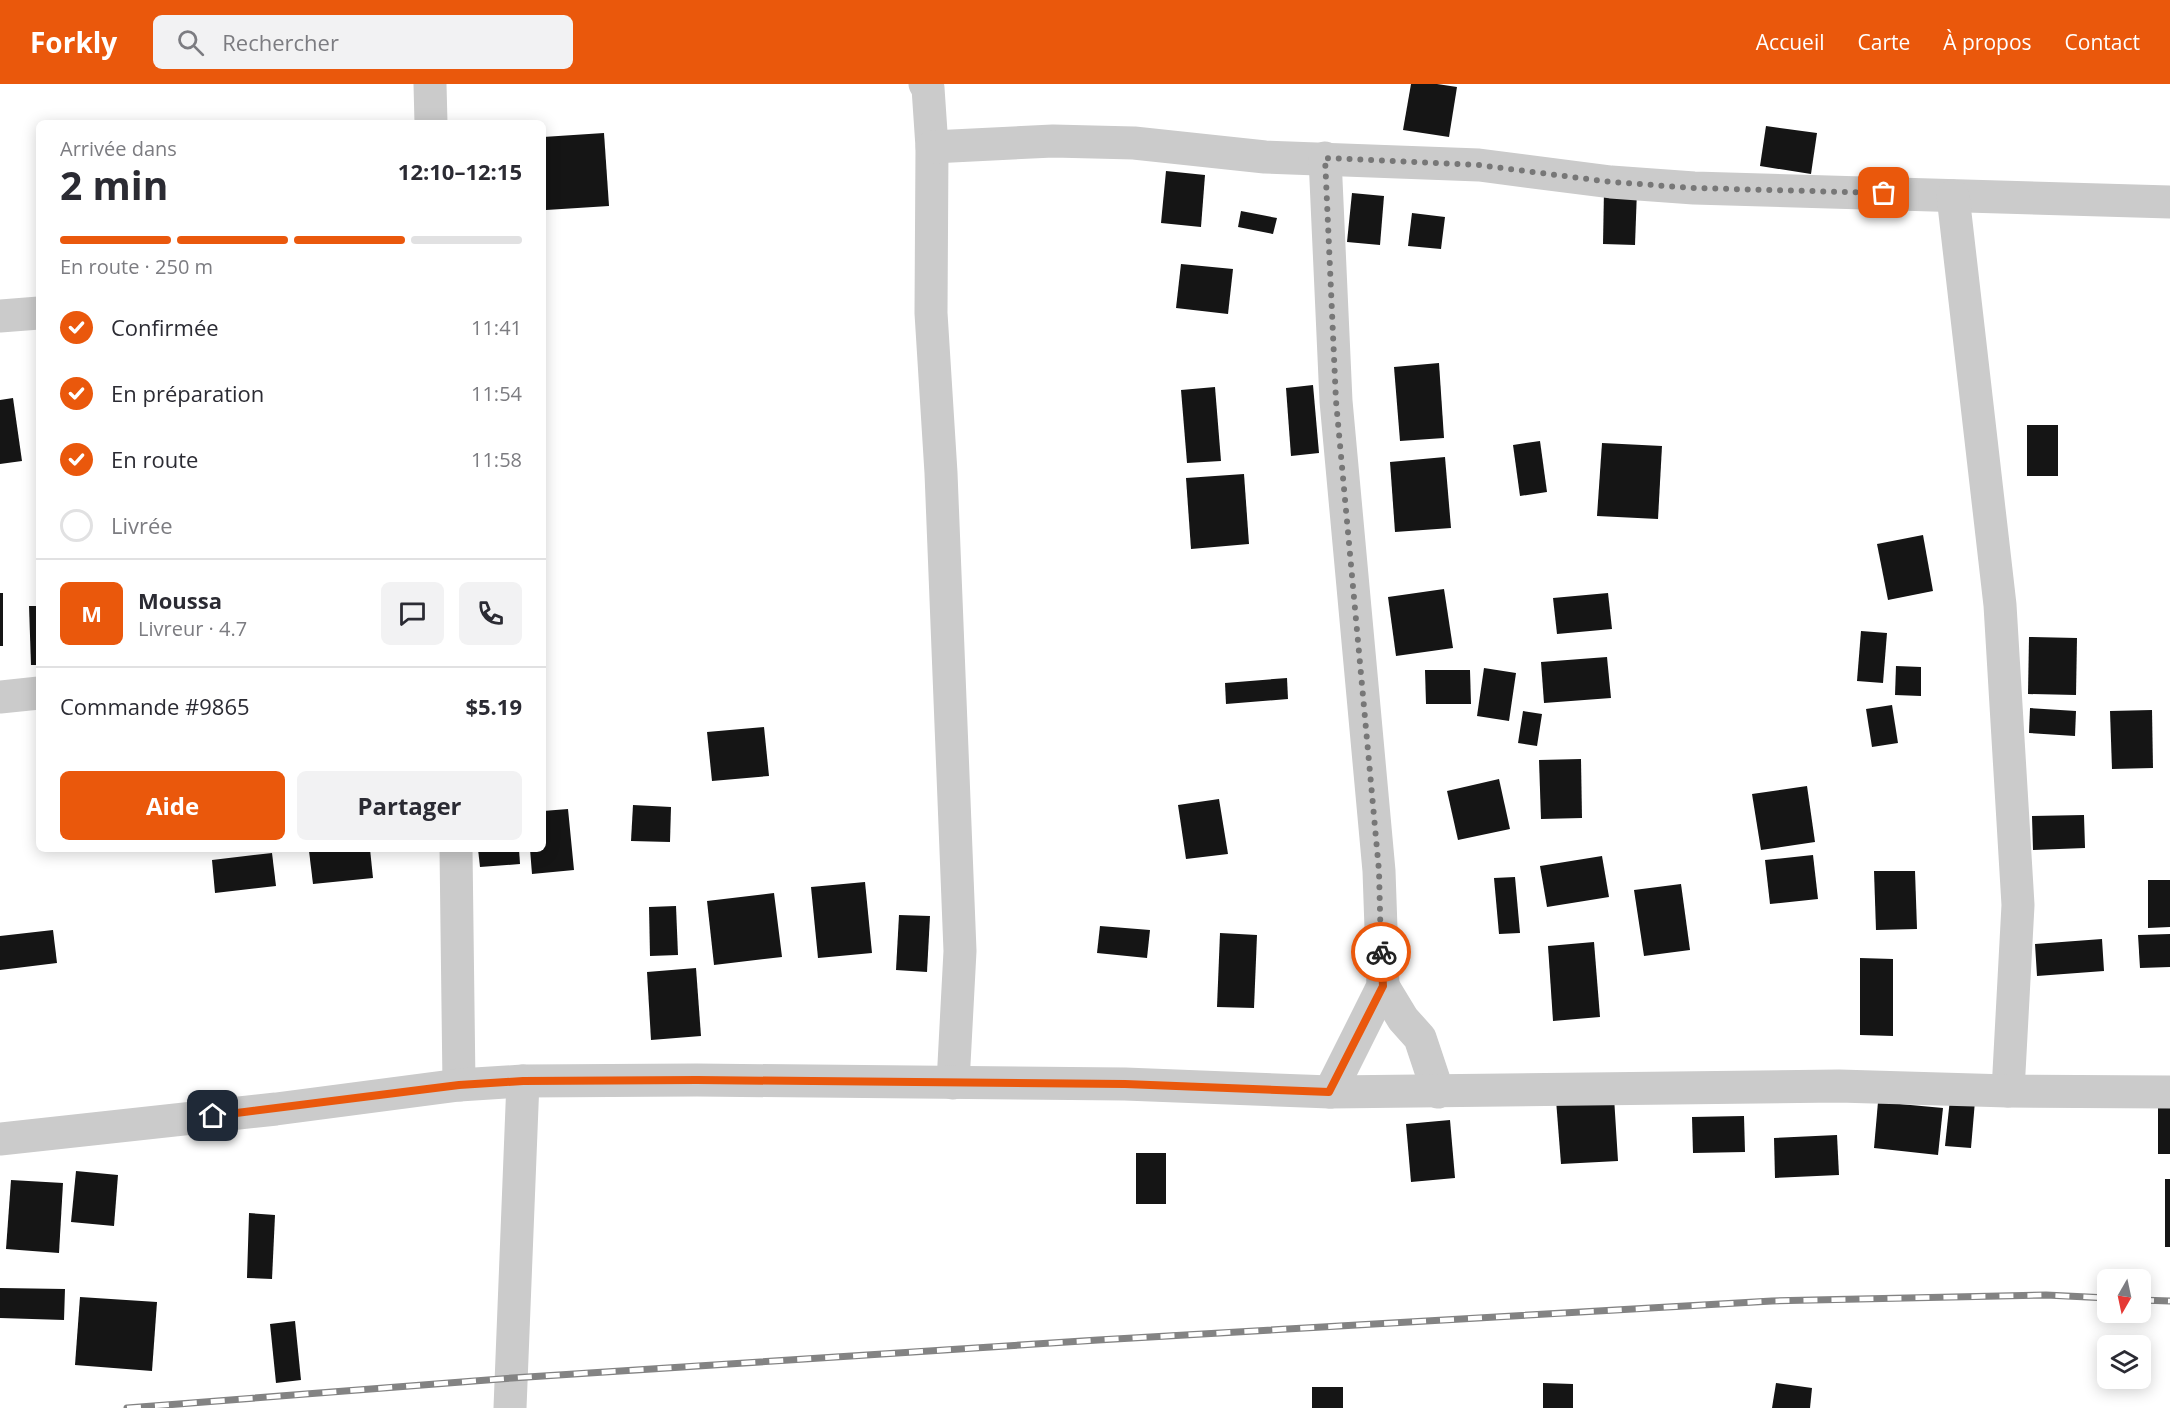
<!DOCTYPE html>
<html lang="fr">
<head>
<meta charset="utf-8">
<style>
  :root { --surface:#fff; --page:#f2f2f3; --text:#2b2b33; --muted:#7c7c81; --line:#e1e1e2; --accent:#ea580c }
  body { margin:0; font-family:"Open Sans",sans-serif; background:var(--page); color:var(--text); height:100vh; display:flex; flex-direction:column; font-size:22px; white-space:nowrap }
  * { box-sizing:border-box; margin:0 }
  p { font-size:20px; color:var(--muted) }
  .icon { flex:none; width:33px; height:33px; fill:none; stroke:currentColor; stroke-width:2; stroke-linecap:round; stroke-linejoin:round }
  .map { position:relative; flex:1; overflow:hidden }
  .details { position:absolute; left:36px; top:36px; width:510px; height:732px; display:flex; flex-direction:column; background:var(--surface); border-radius:9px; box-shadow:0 3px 15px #0003 }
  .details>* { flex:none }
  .needle { width:39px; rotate:189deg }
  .fabs { position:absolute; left:2097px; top:1185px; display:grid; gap:12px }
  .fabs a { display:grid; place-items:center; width:54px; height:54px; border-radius:9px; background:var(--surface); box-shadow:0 3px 15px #0003; font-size:30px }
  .pin { position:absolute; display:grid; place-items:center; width:51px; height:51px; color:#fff; margin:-26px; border-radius:12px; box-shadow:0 3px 9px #0006 }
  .courier { position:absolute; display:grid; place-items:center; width:60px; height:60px; margin:-30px; border:4px solid #ea580c; border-radius:50%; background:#fff; color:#222; box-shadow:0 2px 8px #0007 }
  .summary em { font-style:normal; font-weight:700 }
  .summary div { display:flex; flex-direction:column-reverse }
  .summary { display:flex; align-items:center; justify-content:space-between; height:102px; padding:0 24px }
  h1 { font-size:39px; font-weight:700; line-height:45px }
  .bar { display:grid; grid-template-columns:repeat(4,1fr); gap:9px 6px; align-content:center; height:72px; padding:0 24px }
  .bar i { height:8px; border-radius:4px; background:var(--line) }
  .bar .on { background:var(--accent) }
  .bar p { grid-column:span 4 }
  .line { display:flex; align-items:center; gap:15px; padding:0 24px; border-top:2px solid var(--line) }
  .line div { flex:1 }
  .round { display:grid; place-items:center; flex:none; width:63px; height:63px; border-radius:9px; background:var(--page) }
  ol { padding:0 24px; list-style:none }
  li { display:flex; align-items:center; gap:18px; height:66px }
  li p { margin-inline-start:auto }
  li .icon { padding:6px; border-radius:50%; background:var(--accent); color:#fff; stroke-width:4 }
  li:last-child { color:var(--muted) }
  li i { width:33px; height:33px; border:3px solid var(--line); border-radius:50% }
  .button { display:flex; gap:12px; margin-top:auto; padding:12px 24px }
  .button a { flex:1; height:69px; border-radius:9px; background:var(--accent); color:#fff; font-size:24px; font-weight:700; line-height:69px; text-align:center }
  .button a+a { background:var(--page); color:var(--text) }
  header { display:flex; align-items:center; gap:36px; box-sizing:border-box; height:84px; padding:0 30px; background:var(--accent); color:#fff }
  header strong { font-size:28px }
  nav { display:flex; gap:33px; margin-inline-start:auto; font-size:21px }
  .search { width:420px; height:54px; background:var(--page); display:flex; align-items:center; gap:15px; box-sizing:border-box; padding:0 21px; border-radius:9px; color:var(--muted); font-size:22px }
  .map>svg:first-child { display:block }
  .building { fill:#151515 }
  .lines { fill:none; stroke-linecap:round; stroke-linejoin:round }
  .minor { stroke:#cbcbcb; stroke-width:33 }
  .rail-casing { stroke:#838383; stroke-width:7 }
  .rail { stroke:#fff; stroke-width:4.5; stroke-dasharray:14; stroke-linecap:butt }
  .done { stroke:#777; stroke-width:6; stroke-dasharray:0 10.8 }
  .route { stroke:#ea580c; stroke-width:8 }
</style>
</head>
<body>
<header>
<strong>Forkly</strong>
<div class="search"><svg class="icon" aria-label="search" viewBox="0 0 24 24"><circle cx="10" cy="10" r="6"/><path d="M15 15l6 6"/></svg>Rechercher</div>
<nav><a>Accueil</a><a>Carte</a><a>À propos</a><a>Contact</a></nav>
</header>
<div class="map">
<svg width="2170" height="1324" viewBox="0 0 2170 1324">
  <rect width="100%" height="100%" fill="#fff"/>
  <g class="building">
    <path d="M1411,0H1437L1457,3L1449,53L1403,46Z"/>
    <path d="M1766,42L1817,49L1811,90L1760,82Z"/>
    <path d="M604,49L609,122L546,126L543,53Z"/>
    <path d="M1166,87L1205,91L1201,143L1161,139Z"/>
    <path d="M1604,106H1637L1635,161L1603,160Z"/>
    <path d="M1352,109L1384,112L1380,161L1347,158Z"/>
    <path d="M1241,127L1277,134L1273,150L1238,143Z"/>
    <path d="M1412,129L1445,133L1441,165L1408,162Z"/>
    <path d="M1181,180L1233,185L1228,230L1176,224Z"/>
    <path d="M1439,279L1444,354L1400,357L1394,283Z"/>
    <path d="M1313,301L1319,369L1291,372L1286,304Z"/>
    <path d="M1215,303L1221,377L1187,379L1181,306Z"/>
    <path d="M13,314L22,377L0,380V316Z"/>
    <rect x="2027" y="341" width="31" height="51"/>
    <path d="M1540,357L1547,408L1520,412L1513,361Z"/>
    <path d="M1602,359L1662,362L1658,435L1597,432Z"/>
    <path d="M1445,373L1451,444L1395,448L1390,378Z"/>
    <path d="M1244,390L1249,460L1191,465L1186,394Z"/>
    <path d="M1923,451L1933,507L1888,516L1877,460Z"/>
    <path d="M1444,505L1453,564L1396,572L1388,513Z"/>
    <rect x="0" y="509" width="3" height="53"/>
    <path d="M1608,509L1612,545L1557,550L1553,514Z"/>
    <path d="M29,522H39V581H31Z"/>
    <path d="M1861,547L1887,549L1883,599L1857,597Z"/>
    <path d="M2029,553L2077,554L2076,611L2028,610Z"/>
    <path d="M1607,573L1611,614L1544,619L1541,578Z"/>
    <path d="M1896,582L1921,583V612L1895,611Z"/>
    <path d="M1484,584L1516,589L1509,637L1477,632Z"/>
    <path d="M1425,586H1470L1471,620H1426Z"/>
    <path d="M1287,594L1288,615L1226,620L1225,599Z"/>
    <path d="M1892,621L1898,659L1872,663L1866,625Z"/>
    <path d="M2030,624L2076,627L2075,652L2029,649Z"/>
    <path d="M2152,626L2153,684L2112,685L2110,627Z"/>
    <path d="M1523,627L1542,630L1537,662L1518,659Z"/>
    <path d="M764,643L769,692L712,697L707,648Z"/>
    <path d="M1581,675L1582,734L1541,735L1539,676Z"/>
    <path d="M1499,695L1510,745L1458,756L1447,707Z"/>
    <path d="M1807,702L1815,758L1761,766L1752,710Z"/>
    <path d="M1219,715L1228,770L1186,775L1178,721Z"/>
    <path d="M633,721L671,723L670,758L631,757Z"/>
    <path d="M568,725L574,786L532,790L530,765H543V727Z"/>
    <path d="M2084,731L2085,764L2033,766L2032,732Z"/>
    <path d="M329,765H370L373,794L313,800L309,767Z"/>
    <path d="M478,765H519L520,780L480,783Z"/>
    <path d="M272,769L276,802L215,809L212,776Z"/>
    <path d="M1813,771L1818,815L1770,820L1765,776Z"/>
    <path d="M1602,772L1609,813L1547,823L1540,782Z"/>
    <path d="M1874,787H1915L1917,845L1876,846Z"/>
    <path d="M1515,793L1520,849L1499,850L1494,794Z"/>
    <path d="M2148,796H2170V843L2148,844Z"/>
    <path d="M865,798L872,869L818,874L811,803Z"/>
    <path d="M1681,800L1690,866L1644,872L1634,806Z"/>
    <path d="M774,809L782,873L714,881L707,817Z"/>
    <path d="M676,822L678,871L650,872L649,823Z"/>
    <path d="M899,831L930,832L927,888L896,886Z"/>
    <path d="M1100,842L1150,846L1147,874L1097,869Z"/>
    <path d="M53,846L57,879L0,886V852Z"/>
    <path d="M1220,849L1257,851L1254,924L1217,923Z"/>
    <path d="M2170,850V883L2140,884L2138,851Z"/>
    <path d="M2102,855L2104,887L2037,892L2035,860Z"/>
    <path d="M1594,858L1600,933L1553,937L1548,862Z"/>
    <path d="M1860,874L1893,875V952L1860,951Z"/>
    <path d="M696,884L701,952L651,956L647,888Z"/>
    <path d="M1614,1013L1618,1077L1561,1080L1556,1016Z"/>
    <rect x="2158" y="1014" width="12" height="56"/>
    <path d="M1950,1015L1975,1017L1971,1064L1945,1062Z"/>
    <path d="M1878,1018L1943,1024L1938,1071L1874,1064Z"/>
    <path d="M1744,1032L1745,1068L1693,1069L1692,1033Z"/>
    <path d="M1450,1036L1455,1094L1411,1098L1406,1040Z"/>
    <path d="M1837,1051L1839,1091L1775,1094L1774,1054Z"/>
    <rect x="1136" y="1069" width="30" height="51"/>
    <path d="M76,1087L118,1091L114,1142L71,1138Z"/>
    <rect x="2165" y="1095" width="5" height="68"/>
    <path d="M11,1096L63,1099L59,1169L6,1165Z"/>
    <path d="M249,1129L275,1131L272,1195L247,1194Z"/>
    <path d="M0,1204L65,1205L64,1236L0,1234Z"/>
    <path d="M80,1213L157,1218L152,1287L75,1281Z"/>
    <path d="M295,1237L301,1296L276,1299L270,1240Z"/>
    <path d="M1543,1299L1573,1300V1324H1543Z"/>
    <path d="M1776,1299L1812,1304L1810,1324H1772Z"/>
    <rect x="1312" y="1303" width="31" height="21"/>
  </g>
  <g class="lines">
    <g class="minor">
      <path d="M430,0L431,39"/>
      <path d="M925,0L928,4L932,63L931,229L941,389L960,867L953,999"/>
      <path d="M932,63L1053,57L1134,59L1265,73L1479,81L1611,98L1694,104L2170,118"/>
      <path d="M1325,74L1336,317L1379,787L1383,902L1330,1008"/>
      <path d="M1953,112L2000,521L2018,821L2008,1007"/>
      <path d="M0,232L39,229"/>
      <path d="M0,613L39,609"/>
      <path d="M456,765L459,1001"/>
      <path d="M1383,902L1403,935L1420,954L1438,1008"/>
      <path d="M0,1055L276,1025L459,1001L523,997L697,996L1125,1000L1330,1008L1839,1002L2008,1007L2170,1008"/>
      <path d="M510,1324L523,997"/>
    </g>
    <g class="rail-casing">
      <g id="rail">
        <path d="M2140,1216L2170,1217"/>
        <path d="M127,1324L512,1294L1098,1256L1772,1217L2046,1211L2108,1214"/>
      </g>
    </g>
    <use href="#rail" class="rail"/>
  </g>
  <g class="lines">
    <path class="done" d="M1381,868L1379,787L1336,317L1325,74L1479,81L1611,98L1694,104L1884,109"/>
    <path class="route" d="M213,1032L459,1001L523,997L697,996L1125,1000L1329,1008L1383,902L1381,868"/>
  </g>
</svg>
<div class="fabs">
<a><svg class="needle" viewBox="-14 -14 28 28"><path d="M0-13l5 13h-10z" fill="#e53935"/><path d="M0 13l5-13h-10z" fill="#7c7c81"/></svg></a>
<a><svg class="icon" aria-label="layers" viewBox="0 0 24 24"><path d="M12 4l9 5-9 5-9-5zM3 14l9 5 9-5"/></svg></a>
</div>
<div class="pin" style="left:1884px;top:109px;background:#ea580c"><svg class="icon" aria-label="bag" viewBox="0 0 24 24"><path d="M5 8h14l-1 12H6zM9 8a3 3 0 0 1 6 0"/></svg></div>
<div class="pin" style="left:213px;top:1032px;background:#1f2937"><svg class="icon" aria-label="home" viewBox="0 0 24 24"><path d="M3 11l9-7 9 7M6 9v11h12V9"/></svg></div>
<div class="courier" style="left:1381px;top:868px"><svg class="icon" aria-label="bike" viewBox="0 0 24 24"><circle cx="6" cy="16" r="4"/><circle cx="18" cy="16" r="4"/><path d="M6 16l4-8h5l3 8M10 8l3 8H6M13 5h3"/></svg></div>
<section class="details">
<div class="summary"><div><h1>2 min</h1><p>Arrivée dans</p></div><em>12:10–12:15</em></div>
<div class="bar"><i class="on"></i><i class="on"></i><i class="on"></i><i></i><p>En route · 250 m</p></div>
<ol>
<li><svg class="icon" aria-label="check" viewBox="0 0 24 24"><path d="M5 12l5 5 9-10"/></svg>Confirmée<p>11:41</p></li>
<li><svg class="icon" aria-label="check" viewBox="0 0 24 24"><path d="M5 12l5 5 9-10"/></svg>En préparation<p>11:54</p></li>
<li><svg class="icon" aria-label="check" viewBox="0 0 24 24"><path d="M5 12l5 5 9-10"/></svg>En route<p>11:58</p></li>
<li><i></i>Livrée</li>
</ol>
<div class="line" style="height:108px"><b class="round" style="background:var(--accent);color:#fff">M</b><div><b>Moussa</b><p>Livreur · 4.7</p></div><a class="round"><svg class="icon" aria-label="chat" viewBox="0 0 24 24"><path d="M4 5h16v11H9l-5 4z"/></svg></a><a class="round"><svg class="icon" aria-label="phone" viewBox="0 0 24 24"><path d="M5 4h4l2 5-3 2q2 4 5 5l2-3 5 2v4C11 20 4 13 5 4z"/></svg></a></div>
<div class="line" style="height:78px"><div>Commande #9865</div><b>$5.19</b></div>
<div class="button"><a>Aide</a><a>Partager</a></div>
</section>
</div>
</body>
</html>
